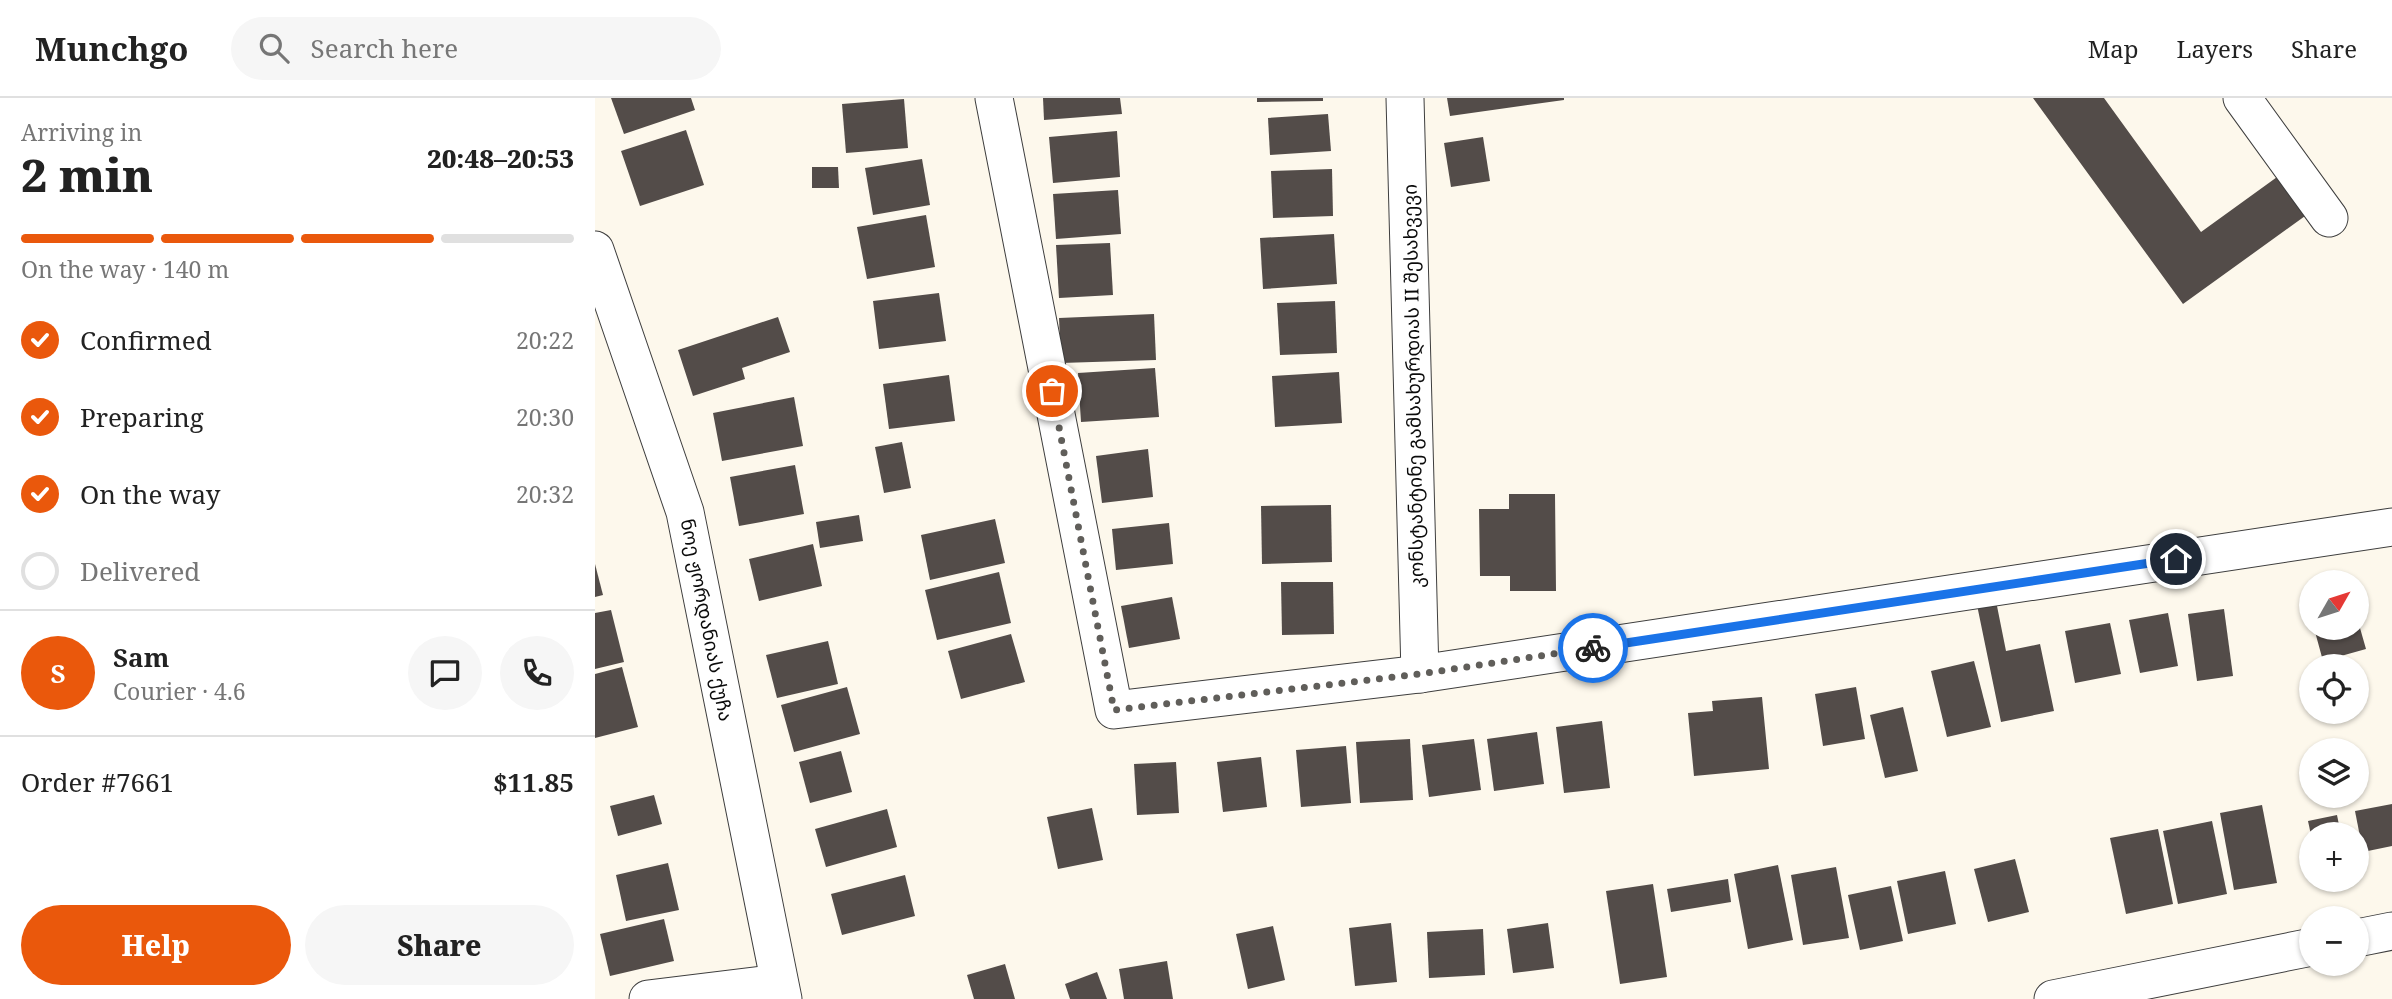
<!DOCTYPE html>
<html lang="en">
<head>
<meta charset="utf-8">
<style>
  :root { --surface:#fff; --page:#f6f6f6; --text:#222; --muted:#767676; --line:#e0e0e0; --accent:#ea580c }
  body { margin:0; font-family:"Noto Serif","Noto Sans Georgian",serif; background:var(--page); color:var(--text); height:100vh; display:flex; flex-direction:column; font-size:26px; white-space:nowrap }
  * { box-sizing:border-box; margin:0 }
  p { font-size:23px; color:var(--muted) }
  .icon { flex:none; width:38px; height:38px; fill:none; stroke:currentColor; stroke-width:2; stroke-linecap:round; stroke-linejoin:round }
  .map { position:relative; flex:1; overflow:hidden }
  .drawer { display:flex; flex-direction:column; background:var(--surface); width:595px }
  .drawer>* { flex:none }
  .needle { width:46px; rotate:51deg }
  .tools { position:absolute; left:1704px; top:472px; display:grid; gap:14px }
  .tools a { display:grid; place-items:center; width:70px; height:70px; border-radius:50%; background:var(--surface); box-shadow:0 2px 5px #0004; font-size:35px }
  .pin { position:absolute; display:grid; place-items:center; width:60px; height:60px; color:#fff; margin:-30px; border:4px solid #fff; border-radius:50%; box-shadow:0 2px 7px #0007 }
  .courier { position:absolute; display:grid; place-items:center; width:70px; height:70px; margin:-35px; border:5px solid #1a73e8; border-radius:50%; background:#fff; color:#222; box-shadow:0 2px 9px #0007 }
  .head em { font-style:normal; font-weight:800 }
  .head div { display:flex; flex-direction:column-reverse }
  .head { display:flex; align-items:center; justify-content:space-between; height:119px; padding:0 21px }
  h1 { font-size:46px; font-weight:800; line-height:52px }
  .bar { display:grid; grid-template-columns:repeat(4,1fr); gap:10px 7px; align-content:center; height:84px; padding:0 21px }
  .bar i { height:9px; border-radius:5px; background:var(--line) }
  .bar .current { background:var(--accent) }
  .bar p { grid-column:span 4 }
  .line { display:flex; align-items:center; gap:18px; padding:0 21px; border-top:2px solid var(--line) }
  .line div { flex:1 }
  .round { display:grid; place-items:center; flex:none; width:74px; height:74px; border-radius:37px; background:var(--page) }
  ol { padding:0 21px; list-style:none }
  li { display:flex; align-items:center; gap:21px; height:77px }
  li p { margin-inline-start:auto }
  li .icon { padding:7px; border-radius:50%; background:var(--accent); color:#fff; stroke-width:4 }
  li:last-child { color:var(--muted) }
  li i { width:38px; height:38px; border:4px solid var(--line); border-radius:50% }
  .cta { display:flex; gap:14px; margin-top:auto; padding:14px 21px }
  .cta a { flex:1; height:80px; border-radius:42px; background:var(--accent); color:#fff; font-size:28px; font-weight:800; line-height:80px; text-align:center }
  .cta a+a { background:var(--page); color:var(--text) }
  header { display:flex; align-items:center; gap:42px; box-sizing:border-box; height:98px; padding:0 35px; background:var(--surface); border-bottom:2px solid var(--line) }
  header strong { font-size:33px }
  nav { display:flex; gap:38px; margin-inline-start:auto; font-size:24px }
  .search { width:490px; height:63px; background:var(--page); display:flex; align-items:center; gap:18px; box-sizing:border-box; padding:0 24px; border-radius:38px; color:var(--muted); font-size:26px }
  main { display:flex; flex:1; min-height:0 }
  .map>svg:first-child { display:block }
  .building { fill:#534c49 }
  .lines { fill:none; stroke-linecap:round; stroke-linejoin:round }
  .minor-casing { stroke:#3e3e3e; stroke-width:39 }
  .minor { stroke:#fff; stroke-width:37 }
  .done { stroke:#605e5a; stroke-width:7; stroke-dasharray:0 12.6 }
  .route { stroke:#1a73e8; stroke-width:9 }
  .labels { text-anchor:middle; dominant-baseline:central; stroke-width:7; stroke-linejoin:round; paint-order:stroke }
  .street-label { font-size:19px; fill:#0b0b0b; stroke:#fff }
</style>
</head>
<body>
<header>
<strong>Munchgo</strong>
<div class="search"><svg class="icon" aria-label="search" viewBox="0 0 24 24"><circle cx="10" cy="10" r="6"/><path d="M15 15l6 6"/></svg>Search here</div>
<nav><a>Map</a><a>Layers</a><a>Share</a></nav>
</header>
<main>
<section class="drawer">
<div class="head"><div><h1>2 min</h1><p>Arriving in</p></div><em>20:48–20:53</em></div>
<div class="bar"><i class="current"></i><i class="current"></i><i class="current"></i><i></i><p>On the way · 140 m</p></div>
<ol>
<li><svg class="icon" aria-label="check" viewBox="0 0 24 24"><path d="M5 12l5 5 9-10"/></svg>Confirmed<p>20:22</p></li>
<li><svg class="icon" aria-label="check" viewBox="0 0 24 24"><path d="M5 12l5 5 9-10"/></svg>Preparing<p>20:30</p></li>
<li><svg class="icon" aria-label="check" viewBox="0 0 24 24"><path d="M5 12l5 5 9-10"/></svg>On the way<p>20:32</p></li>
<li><i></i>Delivered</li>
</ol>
<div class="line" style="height:126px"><b class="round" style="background:var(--accent);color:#fff">S</b><div><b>Sam</b><p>Courier · 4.6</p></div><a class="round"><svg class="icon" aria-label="chat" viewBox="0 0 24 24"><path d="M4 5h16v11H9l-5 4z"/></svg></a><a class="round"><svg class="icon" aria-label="phone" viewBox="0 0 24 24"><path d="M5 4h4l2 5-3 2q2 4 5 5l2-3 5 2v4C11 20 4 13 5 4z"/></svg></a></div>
<div class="line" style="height:91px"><div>Order #7661</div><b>$11.85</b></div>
<div class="cta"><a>Help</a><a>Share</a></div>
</section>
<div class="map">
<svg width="1797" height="901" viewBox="0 0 1797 901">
  <rect width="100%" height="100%" fill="#fdf8ec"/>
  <g class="building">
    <path d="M16,0H96L100,12L29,36Z"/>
    <path d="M448,0H525L527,16L449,22Z"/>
    <path d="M662,0H728V3L662,4Z"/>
    <path d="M852,0H969V2L855,18Z"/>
    <path d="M1438,0H1509L1606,134L1689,74L1717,113L1588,206Z"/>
    <path d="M309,1L313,50L251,55L247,6Z"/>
    <path d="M733,16L736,53L675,57L673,20Z"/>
    <path d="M91,32L109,87L45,108L26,53Z"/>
    <path d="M522,33L525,79L458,85L454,39Z"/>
    <path d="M888,39L895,83L856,89L849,45Z"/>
    <path d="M327,61L335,107L278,117L270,70Z"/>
    <path d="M217,69H243L244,90H217Z"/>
    <path d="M737,71L738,118L678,120L676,73Z"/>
    <path d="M523,92L526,136L461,141L458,96Z"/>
    <path d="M331,117L340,169L272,181L262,129Z"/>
    <path d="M739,136L742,186L668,191L665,140Z"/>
    <path d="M515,145L518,197L464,200L461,147Z"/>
    <path d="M344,195L351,243L284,251L278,203Z"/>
    <path d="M740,203L742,255L685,257L682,205Z"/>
    <path d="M559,216L561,262L466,265L464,220Z"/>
    <path d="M183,219L195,254L147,270L150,281L98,298L83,252Z"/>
    <path d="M560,270L564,319L486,324L483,275Z"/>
    <path d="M744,274L747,325L680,329L677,278Z"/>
    <path d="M354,277L360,323L294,331L288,286Z"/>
    <path d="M199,299L208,348L127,363L118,315Z"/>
    <path d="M307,344L316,390L289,395L280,349Z"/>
    <path d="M553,351L558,399L507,405L501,358Z"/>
    <path d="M200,367L209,416L144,428L135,379Z"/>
    <path d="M914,396H960L961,493H915V478H885L884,411H914Z"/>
    <path d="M736,407L737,464L667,466L666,408Z"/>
    <path d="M264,417L268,443L225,450L221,424Z"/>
    <path d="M400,421L410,465L335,482L326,437Z"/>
    <path d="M574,425L578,466L521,472L517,431Z"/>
    <path d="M218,446L227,488L164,503L154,461Z"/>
    <path d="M0,466L8,497L0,499Z"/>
    <path d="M404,474L416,525L342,542L330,492Z"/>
    <path d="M686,484H738L739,536L687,537Z"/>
    <path d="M577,499L585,541L534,550L526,508Z"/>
    <path d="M1401,503L1411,553L1445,546L1459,613L1406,624L1382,507Z"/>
    <path d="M1629,511L1638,578L1602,583L1593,516Z"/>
    <path d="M16,512L29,564L0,571V515Z"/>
    <path d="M1573,515L1583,568L1545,575L1534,522Z"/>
    <path d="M1763,523L1771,551L1728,563L1719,530H1762Z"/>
    <path d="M1515,525L1526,576L1480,585L1470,533Z"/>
    <path d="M416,536L430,584L366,601L353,553Z"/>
    <path d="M233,543L243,586L182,600L171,557Z"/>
    <path d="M1379,563L1396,629L1352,639L1336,573Z"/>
    <path d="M27,569L43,629L0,640V576Z"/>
    <path d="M252,589L265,636L199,654L186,607Z"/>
    <path d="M1261,589L1270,641L1228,648L1220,596Z"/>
    <path d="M1167,599L1174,671L1099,678L1093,615L1118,613L1117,603Z"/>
    <path d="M1308,609L1323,673L1290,680L1275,617Z"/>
    <path d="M1007,623L1015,690L969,695L961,629Z"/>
    <path d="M942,634L949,686L899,693L892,641Z"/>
    <path d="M815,641L818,702L765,705L761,644Z"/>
    <path d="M879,641L886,692L834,699L827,647Z"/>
    <path d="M751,648L756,705L706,709L701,652Z"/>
    <path d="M246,653L257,694L215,705L204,664Z"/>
    <path d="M666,659L672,709L628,714L622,664Z"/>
    <path d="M581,664L584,715L542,717L539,666Z"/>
    <path d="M59,697L67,726L23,738L15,708Z"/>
    <path d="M1797,706V748L1768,754L1760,713Z"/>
    <path d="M1667,707L1682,785L1639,792L1625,715Z"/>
    <path d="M497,710L508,762L463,771L452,719Z"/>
    <path d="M292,711L302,749L231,769L220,731Z"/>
    <path d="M1742,717L1746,737H1716L1713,723Z"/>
    <path d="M1617,723L1632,796L1583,806L1568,733Z"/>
    <path d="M1563,731L1578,806L1531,816L1515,740Z"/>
    <path d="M1420,761L1434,814L1393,824L1379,771Z"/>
    <path d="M73,765L84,812L31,823L21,777Z"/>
    <path d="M1183,767L1198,842L1153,851L1139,776Z"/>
    <path d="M1241,769L1254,840L1208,847L1196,777Z"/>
    <path d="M1350,773L1361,826L1313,836L1302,783Z"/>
    <path d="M310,777L320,818L247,837L236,796Z"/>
    <path d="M1133,781L1136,804L1076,814L1072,791Z"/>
    <path d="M1058,786L1072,879L1025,886L1011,793Z"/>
    <path d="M1296,788L1308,843L1265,852L1253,797Z"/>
    <path d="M69,821L79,863L15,878L5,836Z"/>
    <path d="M796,825L802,884L760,888L754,830Z"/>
    <path d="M953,825L959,870L918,875L912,831Z"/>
    <path d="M678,828L690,882L653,891L641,836Z"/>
    <path d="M888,831L890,877L834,880L832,834Z"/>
    <path d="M572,863L578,901H529L524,871Z"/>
    <path d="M410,866L420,901H379L372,877Z"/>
    <path d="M502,874L512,901H475L470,886Z"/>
  </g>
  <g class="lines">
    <g class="minor-casing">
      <g id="minor">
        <path d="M399,0L519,612L825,576L1797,429"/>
        <path d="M810,0L825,576"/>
        <path d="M1647,0L1734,120"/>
        <path d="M0,152L90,414L188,901"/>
        <path d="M1762,840L1797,833"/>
        <path d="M53,901L184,885"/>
        <path d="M1458,901L1717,849"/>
      </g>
    </g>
    <use href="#minor" class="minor"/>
  </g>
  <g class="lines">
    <path class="done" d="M457,293L519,612L825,576L998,550"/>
    <path class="route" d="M998,550L1581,461"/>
  </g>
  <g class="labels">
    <g class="street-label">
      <text transform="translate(818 288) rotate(-91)">კონსტანტინე გამსახურდიას II შესახვევი</text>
      <text transform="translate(112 522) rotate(79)">ნოე ჟორდანიას ქუჩა</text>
    </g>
  </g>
</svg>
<div class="tools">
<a><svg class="needle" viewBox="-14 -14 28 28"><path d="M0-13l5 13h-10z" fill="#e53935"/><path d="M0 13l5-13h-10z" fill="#767676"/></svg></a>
<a><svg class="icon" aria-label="locate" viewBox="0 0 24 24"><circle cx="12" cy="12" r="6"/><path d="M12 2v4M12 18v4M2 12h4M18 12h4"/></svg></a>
<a><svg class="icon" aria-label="layers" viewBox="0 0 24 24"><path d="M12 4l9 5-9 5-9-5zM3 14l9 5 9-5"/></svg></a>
<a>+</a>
<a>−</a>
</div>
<div class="pin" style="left:457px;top:293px;background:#ea580c"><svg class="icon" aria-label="bag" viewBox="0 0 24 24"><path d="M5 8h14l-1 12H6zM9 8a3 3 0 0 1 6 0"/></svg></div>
<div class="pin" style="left:1581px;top:461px;background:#1f2937"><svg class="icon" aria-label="home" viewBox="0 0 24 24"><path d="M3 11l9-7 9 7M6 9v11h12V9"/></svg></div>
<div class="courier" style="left:998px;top:550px"><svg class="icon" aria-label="bike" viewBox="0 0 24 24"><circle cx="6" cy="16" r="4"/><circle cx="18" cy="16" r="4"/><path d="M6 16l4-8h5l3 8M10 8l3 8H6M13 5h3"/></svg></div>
</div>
</main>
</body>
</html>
